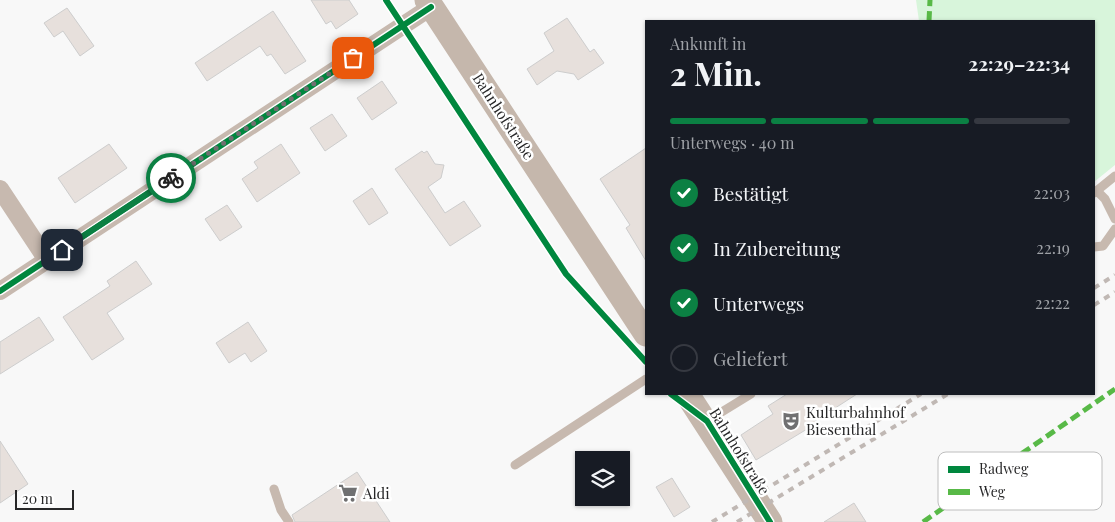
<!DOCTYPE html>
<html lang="de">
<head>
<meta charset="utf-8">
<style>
  :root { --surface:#171b24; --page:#242831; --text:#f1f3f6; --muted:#9ea1a6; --line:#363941; --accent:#0b8043 }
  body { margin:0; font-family:"Playfair Display",serif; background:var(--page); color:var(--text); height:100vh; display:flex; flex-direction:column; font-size:19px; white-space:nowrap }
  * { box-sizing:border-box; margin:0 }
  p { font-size:16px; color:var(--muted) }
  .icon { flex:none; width:28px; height:28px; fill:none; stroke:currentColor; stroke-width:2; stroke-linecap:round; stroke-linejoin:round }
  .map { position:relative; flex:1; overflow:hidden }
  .panel { position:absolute; left:645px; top:20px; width:450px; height:375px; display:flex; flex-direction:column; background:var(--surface); border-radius:0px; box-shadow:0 1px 4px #0004 }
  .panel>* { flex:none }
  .controls { position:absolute; left:575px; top:451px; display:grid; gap:10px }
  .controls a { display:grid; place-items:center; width:55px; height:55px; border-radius:0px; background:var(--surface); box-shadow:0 1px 4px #0004; font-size:25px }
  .scale { position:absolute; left:15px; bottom:12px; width:59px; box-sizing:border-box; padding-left:5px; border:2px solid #272728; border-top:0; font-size:14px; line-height:18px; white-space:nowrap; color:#272728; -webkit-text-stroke:4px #fff; paint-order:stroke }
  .pin { position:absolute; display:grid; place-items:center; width:42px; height:42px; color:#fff; margin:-21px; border-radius:10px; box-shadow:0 2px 8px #0006 }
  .courier { position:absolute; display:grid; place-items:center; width:50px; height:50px; margin:-25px; border:4px solid #0b8043; border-radius:50%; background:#fff; color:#222; box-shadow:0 1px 6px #0007 }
  .headline em { font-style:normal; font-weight:700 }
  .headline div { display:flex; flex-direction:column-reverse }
  .headline { display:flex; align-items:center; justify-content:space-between; height:85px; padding:0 25px }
  h1 { font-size:32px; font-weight:700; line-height:38px }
  .bar { display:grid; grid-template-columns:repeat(4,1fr); gap:8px 5px; align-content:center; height:60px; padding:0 25px }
  .bar i { height:6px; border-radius:4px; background:var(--line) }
  .bar .selected { background:var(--accent) }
  .bar p { grid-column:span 4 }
  ol { padding:0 25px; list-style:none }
  li { display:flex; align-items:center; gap:15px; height:55px }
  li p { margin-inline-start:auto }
  li .icon { padding:5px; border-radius:50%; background:var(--accent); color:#fff; stroke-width:4 }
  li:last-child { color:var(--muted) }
  li i { width:28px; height:28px; border:2px solid var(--line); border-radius:50% }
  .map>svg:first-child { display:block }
  .green { fill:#d8f5db }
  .building { fill:#e7e0dc; stroke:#cdcdcd }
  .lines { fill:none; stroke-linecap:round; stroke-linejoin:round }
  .service { stroke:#c7b9af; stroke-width:9 }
  .minor { stroke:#c7b9af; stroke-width:18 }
  .secondary { stroke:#c5b7ac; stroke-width:25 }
  .rail { stroke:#c0b8b4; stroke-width:4; stroke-dasharray:6 6; stroke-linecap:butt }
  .quiet { stroke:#58b947; stroke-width:5; stroke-dasharray:10 5; stroke-linecap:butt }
  .cycleway-casing { stroke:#fff; stroke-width:9 }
  .cycleway { stroke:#00873e; stroke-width:6 }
  .done { stroke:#707071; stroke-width:5; stroke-dasharray:0 9 }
  .route { stroke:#0b8043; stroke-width:6 }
  .labels { text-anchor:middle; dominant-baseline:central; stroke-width:5; stroke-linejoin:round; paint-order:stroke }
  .street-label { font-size:15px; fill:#272728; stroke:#fff }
  .poi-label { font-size:15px; fill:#272728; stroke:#fff; text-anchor:start }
  .key { fill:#fff; stroke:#bebebe; stroke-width:1 }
  .key-label { font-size:14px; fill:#272728 }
</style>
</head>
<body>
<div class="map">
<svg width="1115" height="522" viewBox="0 0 1115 522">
  <rect width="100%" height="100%" fill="#f8f8f8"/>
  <path class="green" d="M916,0H1115V165L1094,182V21H919Z"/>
  <g class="building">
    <path d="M311,0H349L358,14L336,29L331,21L326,24Z"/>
    <path d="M67,8L94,46L80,56L63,31L54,37L44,23Z"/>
    <path d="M273,11L306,61L285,74L271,54L267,56L260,46L207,81L195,63Z"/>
    <path d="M567,18L590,52L594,49L604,63L578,80L574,74L557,71L537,85L527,69L554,51L544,33Z"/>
    <path d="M382,81L397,103L372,120L357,98Z"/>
    <path d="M332,114L347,136L325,151L310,128Z"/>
    <path d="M109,144L127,168L75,203L58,178Z"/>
    <path d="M281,144L300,173L257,202L242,179L258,168L254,162Z"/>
    <path d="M646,148V261L626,228L630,225L600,179Z"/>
    <path d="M422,151L424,153L427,151L435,164L444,165L441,178L428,187L445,213L464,201L481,226L450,246L395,169Z"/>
    <path d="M372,188L388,213L369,225L353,201Z"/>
    <path d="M227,205L242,227L220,241L205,219Z"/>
    <path d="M136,261L152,284L107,313L124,339L92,360L63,317L110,286L107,281Z"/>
    <path d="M39,317L54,340L0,374V342Z"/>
    <path d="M248,322L267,351L251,362L245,353L229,363L216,343Z"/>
    <path d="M787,394H857L815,421L817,423L756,460L741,435L773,414L768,406Z"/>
    <path d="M0,441L28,484L0,503Z"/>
    <path d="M357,472L390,522H295L292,515Z"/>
    <path d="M672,478L690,507L674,517L656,487Z"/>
    <path d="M854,503L866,522H824Z"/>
  </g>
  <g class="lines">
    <g class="service">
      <path d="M1097,191L1105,199L1115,219"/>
      <path d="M1094,193L1115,176"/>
      <path d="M1094,247L1103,246L1115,229"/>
      <path d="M707,421L751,394"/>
      <path d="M515,465L646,379"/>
      <path d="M274,489L281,510L289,522"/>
    </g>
    <g class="minor">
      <path d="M0,189L47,260"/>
      <path d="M0,291L431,7"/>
    </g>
    <g class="secondary">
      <path d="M427,0L646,334"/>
      <path d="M687,394L770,522"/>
    </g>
    <g class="rail">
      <path d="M1094,288L1115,275"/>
      <path d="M1094,305L1115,292"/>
      <path d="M712,522L921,394"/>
      <path d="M737,522L948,394"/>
    </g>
    <g class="quiet">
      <path d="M929,21L930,0"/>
      <path d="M923,522L1115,389"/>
    </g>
    <g class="cycleway-casing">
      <g id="cycleway">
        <path d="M386,0L566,274L646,362"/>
        <path d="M0,291L431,7"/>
        <path d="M671,394L707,421L770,522"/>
      </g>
    </g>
    <use href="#cycleway" class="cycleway"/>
  </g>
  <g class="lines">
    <path class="done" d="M171,178L353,58"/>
    <path class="route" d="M62,250L171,178"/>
  </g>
  <defs>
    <g id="theatre-bare" transform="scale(1.5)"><path d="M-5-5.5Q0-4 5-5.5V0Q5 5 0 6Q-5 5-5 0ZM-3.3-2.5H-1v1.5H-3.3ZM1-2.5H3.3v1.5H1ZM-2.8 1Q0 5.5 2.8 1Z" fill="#707071" stroke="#fff" stroke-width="2.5" paint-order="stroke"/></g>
    <g id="supermarket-bare" transform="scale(1.5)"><path d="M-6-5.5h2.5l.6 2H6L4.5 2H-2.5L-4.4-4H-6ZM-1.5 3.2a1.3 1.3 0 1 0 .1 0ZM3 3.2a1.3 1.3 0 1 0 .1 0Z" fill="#707071" stroke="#fff" stroke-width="2.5" paint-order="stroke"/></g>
  </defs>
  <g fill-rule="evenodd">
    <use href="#theatre-bare" x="791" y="421"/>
    <use href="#supermarket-bare" x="348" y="493"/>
  </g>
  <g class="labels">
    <g class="street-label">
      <text transform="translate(504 116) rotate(57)">Bahnhofstraße</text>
      <text transform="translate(740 451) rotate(58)">Bahnhofstraße</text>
    </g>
    <g class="poi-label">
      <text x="806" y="412">Kulturbahnhof<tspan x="806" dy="17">Biesenthal</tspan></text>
      <text x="363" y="493">Aldi</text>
    </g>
  </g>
  <rect x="938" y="452" width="164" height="58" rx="8" class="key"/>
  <rect x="948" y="466" width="22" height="7" fill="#00873e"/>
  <rect x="948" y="489" width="22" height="6" fill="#58b947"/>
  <g class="key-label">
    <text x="979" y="474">Radweg</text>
    <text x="979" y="497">Weg</text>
  </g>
</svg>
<div class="controls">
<a><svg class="icon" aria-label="layers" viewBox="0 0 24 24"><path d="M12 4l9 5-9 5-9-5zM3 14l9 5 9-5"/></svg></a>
</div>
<div class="scale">20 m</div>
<div class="pin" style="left:353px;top:58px;background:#ea580c"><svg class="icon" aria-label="bag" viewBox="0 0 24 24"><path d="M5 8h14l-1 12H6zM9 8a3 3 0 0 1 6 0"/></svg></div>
<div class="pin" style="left:62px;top:250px;background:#1f2937"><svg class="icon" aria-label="home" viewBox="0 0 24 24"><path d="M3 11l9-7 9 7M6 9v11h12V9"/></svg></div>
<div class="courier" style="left:171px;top:178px"><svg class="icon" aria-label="bike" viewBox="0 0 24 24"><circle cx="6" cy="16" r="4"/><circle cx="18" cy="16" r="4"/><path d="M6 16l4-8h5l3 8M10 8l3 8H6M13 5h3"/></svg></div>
<section class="panel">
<div class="headline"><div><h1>2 Min.</h1><p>Ankunft in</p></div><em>22:29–22:34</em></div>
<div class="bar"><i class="selected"></i><i class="selected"></i><i class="selected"></i><i></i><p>Unterwegs · 40 m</p></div>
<ol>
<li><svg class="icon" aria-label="check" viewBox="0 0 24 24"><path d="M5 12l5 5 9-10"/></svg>Bestätigt<p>22:03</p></li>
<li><svg class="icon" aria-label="check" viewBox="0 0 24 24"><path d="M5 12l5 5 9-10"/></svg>In Zubereitung<p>22:19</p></li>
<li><svg class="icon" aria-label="check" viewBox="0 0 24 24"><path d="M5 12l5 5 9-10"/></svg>Unterwegs<p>22:22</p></li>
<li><i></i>Geliefert</li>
</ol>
</section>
</div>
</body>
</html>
